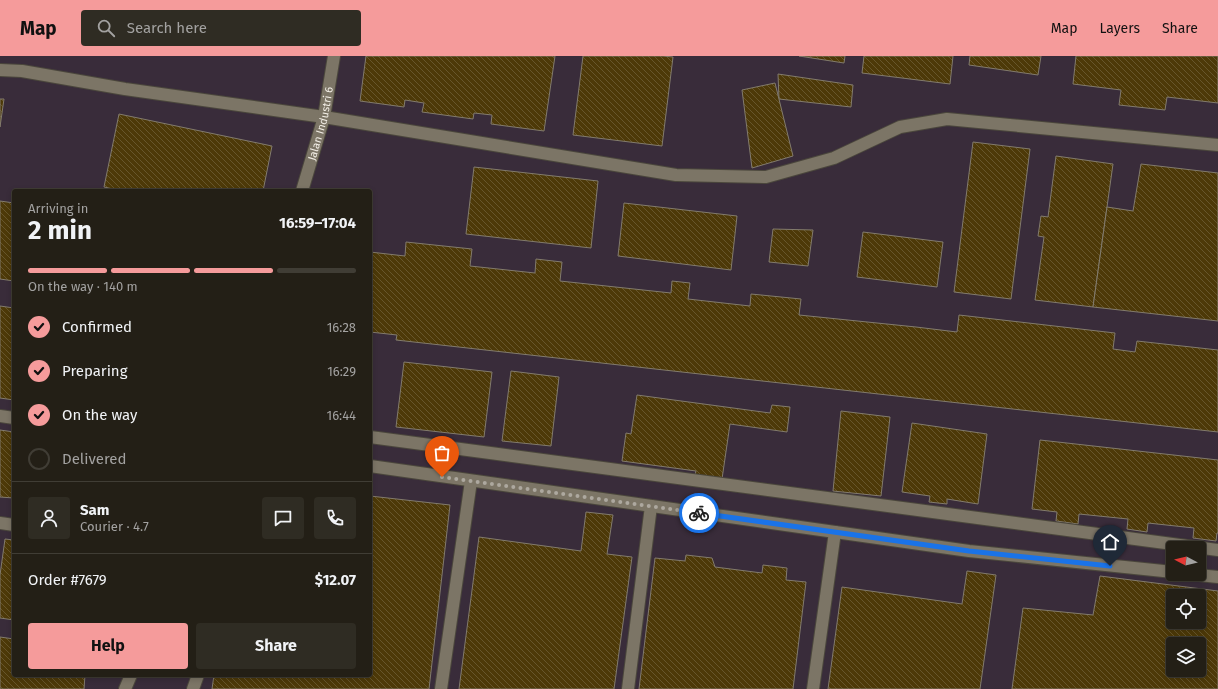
<!DOCTYPE html>
<html lang="en">
<head>
<meta charset="utf-8">
<style>
  :root { --surface:#231f16; --page:#2f2c23; --text:#f1f3f6; --muted:#a3a2a1; --line:#403d35; --accent:#f59b9b }
  body { margin:0; font-family:"Fira Sans",sans-serif; background:var(--page); color:var(--text); height:100vh; display:flex; flex-direction:column; font-size:15px; white-space:nowrap }
  * { box-sizing:border-box; margin:0 }
  p { font-size:13px; color:var(--muted) }
  .icon { flex:none; width:22px; height:22px; fill:none; stroke:currentColor; stroke-width:2; stroke-linecap:round; stroke-linejoin:round }
  .map { position:relative; flex:1; overflow:hidden }
  .panel { position:absolute; left:12px; top:133px; width:360px; height:488px; display:flex; flex-direction:column; background:var(--surface); border-radius:4px; box-shadow:0 2px 6px #0003,0 0 0 1px var(--line) }
  .panel>* { flex:none }
  .needle { width:26px; rotate:277deg }
  .buttons { position:absolute; left:1166px; top:485px; display:grid; gap:8px }
  .buttons a { display:grid; place-items:center; width:40px; height:40px; border-radius:4px; background:var(--surface); box-shadow:0 2px 6px #0003,0 0 0 1px var(--line); font-size:20px }
  .pin { position:absolute; display:grid; place-items:center; width:34px; height:34px; color:#fff; margin:-41px -17px; border-radius:50% 50% 50% 0; rotate:-45deg; box-shadow:0 0 4px #0007 }
  .pin .icon { rotate:45deg }
  .courier { position:absolute; display:grid; place-items:center; width:40px; height:40px; margin:-20px; border:3px solid #1a73e8; border-radius:50%; background:#fff; color:#222; box-shadow:0 1px 5px #0007 }
  .headline em { font-style:normal; font-weight:700 }
  .headline div { display:flex; flex-direction:column-reverse }
  .headline { display:flex; align-items:center; justify-content:space-between; height:68px; padding:0 16px }
  h1 { font-size:26px; font-weight:700; line-height:30px }
  .bar { display:grid; grid-template-columns:repeat(4,1fr); gap:6px 4px; align-content:center; height:48px; padding:0 16px }
  .bar i { height:5px; border-radius:3px; background:var(--line) }
  .bar .active { background:var(--accent) }
  .bar p { grid-column:span 4 }
  .line { display:flex; align-items:center; gap:10px; padding:0 16px; border-top:1px solid var(--line) }
  .line div { flex:1 }
  .round { display:grid; place-items:center; flex:none; width:42px; height:42px; border-radius:4px; background:var(--page) }
  ol { padding:0 16px; list-style:none }
  li { display:flex; align-items:center; gap:12px; height:44px }
  li p { margin-inline-start:auto }
  li .icon { padding:4px; border-radius:50%; background:var(--accent); color:#111; stroke-width:4 }
  li:last-child { color:var(--muted) }
  li i { width:22px; height:22px; border:2px solid var(--line); border-radius:50% }
  .action { display:flex; gap:8px; margin-top:auto; padding:8px 16px }
  .action a { flex:1; height:46px; border-radius:4px; background:var(--accent); color:#111; font-size:16px; font-weight:700; line-height:46px; text-align:center }
  .action a+a { background:var(--page); color:var(--text) }
  header { display:flex; align-items:center; gap:24px; box-sizing:border-box; height:56px; padding:0 20px; background:var(--accent); color:#111 }
  header strong { font-size:19px }
  nav { display:flex; gap:22px; margin-inline-start:auto; font-size:14px }
  .search { width:280px; height:36px; background:var(--page); display:flex; align-items:center; gap:10px; box-sizing:border-box; padding:0 14px; border-radius:4px; color:var(--muted); font-size:15px }
  .map>svg:first-child { display:block }
  .industrial { fill:#392c3a; fill-rule:evenodd }
  .building { fill:url(#building-back-hatch); stroke:#827b6d; fill-rule:evenodd }
  .lines { fill:none; stroke-linecap:round; stroke-linejoin:round }
  .lane-casing { stroke:#4b473c; stroke-width:14 }
  .street-casing { stroke:#4b473c; stroke-width:14 }
  .lane { stroke:#7c7566; stroke-width:12 }
  .street { stroke:#7c7566; stroke-width:12 }
  .done { stroke:#ada89f; stroke-width:4; stroke-dasharray:0 7.2 }
  .route { stroke:#1a73e8; stroke-width:5 }
  .labels { text-anchor:middle; dominant-baseline:central; stroke-width:4; stroke-linejoin:round; paint-order:stroke }
  .street-label { font-size:11px; fill:#f1ede5; stroke:#261f13 }
</style>
</head>
<body>
<header>
<strong>Map</strong>
<div class="search"><svg class="icon" aria-label="search" viewBox="0 0 24 24"><circle cx="10" cy="10" r="6"/><path d="M15 15l6 6"/></svg>Search here</div>
<nav><a>Map</a><a>Layers</a><a>Share</a></nav>
</header>
<div class="map">
<svg width="1218" height="633" viewBox="0 0 1218 633">
  <defs>
    <pattern id="building-back-hatch" width="6" height="6" patternUnits="userSpaceOnUse"><rect width="6" height="6" fill="#4d3908"/><path d="M-1 5l2 2M0 0l6 6M5-1l2 2" fill="none" stroke="#67562c"/></pattern>
  </defs>
  <rect width="100%" height="100%" fill="#2f291d"/>
  <path class="industrial" d="M0,0H1218V633H0ZM14,135H370V619H14ZM1173,492H1199V518H1173ZM1173,540H1199V566H1173ZM1173,588H1199V614H1173Z"/>
  <g class="building">
    <path d="M366,0H555L544,75L491,68L492,59L474,57L473,63L422,56L424,47L405,44L404,51L360,45Z"/>
    <path d="M583,0H663L673,1L662,90L573,79Z"/>
    <path d="M799,0H845L844,7Z"/>
    <path d="M864,0H953L950,28L862,17Z"/>
    <path d="M970,0H1041L1038,19L969,9Z"/>
    <path d="M1076,0H1218V47L1167,41L1165,54L1119,49L1121,34L1073,28Z"/>
    <path d="M778,18L853,29L851,51L779,43Z"/>
    <path d="M775,27L793,100L752,112L742,34Z"/>
    <path d="M0,43H4L0,71Z"/>
    <path d="M119,58L272,90L263,135H122L104,131Z"/>
    <path d="M973,86L1030,93L1011,243L954,236Z"/>
    <path d="M1056,100L1113,108L1093,251L1035,244L1044,181L1038,180L1041,160L1048,161Z"/>
    <path d="M1141,108L1218,117V265L1093,251L1107,151L1133,155Z"/>
    <path d="M474,111L598,125L591,192L466,178Z"/>
    <path d="M0,145L14,147V225L0,223Z"/>
    <path d="M624,147L737,160L731,214L618,200Z"/>
    <path d="M773,173L813,174L808,210L769,206Z"/>
    <path d="M863,176L943,186L937,231L857,221Z"/>
    <path d="M406,186L472,193L470,210L535,217L536,203L562,206L560,225L671,237L672,225L690,227L688,243L750,250L751,238L801,243L799,259L916,271L957,276L959,259L1115,277L1113,293L1135,296L1137,285L1218,294V376L396,284L397,279L370,276V196L405,200Z"/>
    <path d="M0,250L14,252V344L0,342Z"/>
    <path d="M404,306L492,316L484,381L396,371Z"/>
    <path d="M511,315L559,321L551,390L502,385Z"/>
    <path d="M637,339L770,357L772,349L790,351L787,376L730,368L722,423L695,419L696,415L622,405L626,377L631,378Z"/>
    <path d="M841,355L890,361L881,440L833,435Z"/>
    <path d="M912,367L987,378L978,448L947,443V448L929,446L930,440L902,436Z"/>
    <path d="M0,374L14,376V442L0,441Z"/>
    <path d="M1040,384L1218,404V477H1217L1216,485L1193,482L1194,472L1148,467L1147,476L1127,473L1128,463L1079,458L1078,468L1056,465L1057,456L1032,453Z"/>
    <path d="M370,440L450,449L429,633H212L214,619H370Z"/>
    <path d="M586,456L613,459L607,498L632,501L614,633H459L479,481L581,495Z"/>
    <path d="M5,483L14,484V564L0,562V519Z"/>
    <path d="M686,499L712,502L715,511L762,517L763,509L787,512L786,524L806,526L793,633H639L655,502L685,505Z"/>
    <path d="M967,515L996,519L980,633H828L842,531L962,548Z"/>
    <path d="M1100,520L1218,535V633H1012L1023,552L1093,559ZM1173,540H1199V566H1173ZM1173,588H1199V614H1173Z"/>
    <path d="M0,581L14,583V619H85L84,633H0Z"/>
  </g>
  <g class="lines">
    <g class="lane-casing">
      <g id="lane">
        <path d="M324,61L676,119L766,121L834,102L900,71L947,63L1218,89"/>
        <path d="M0,360L14,362"/>
        <path d="M370,381L1218,494"/>
        <path d="M370,410L969,495L1173,516"/>
        <path d="M0,467L14,469"/>
        <path d="M1189,518L1218,521"/>
        <path d="M193,633L198,619"/>
        <path d="M441,633L471,425"/>
        <path d="M628,633L651,450"/>
        <path d="M813,633L835,476"/>
      </g>
    </g>
    <g class="street-casing">
      <g id="street">
        <path d="M0,14L22,15L125,33L324,61"/>
        <path id="s1" d="M302,135L324,61L334,0"/>
        <path d="M125,633L131,619"/>
      </g>
    </g>
    <use href="#lane" class="lane"/>
    <use href="#street" class="street"/>
  </g>
  <g class="lines">
    <path class="done" d="M442,421L699,457"/>
    <path class="route" d="M699,457L969,495L1110,510"/>
  </g>
  <g class="labels">
    <g class="street-label">
      <text stroke="none"><textPath href="#s1" startOffset="70">Jalan Industri 6</textPath></text>
    </g>
  </g>
</svg>
<div class="buttons">
<a><svg class="needle" viewBox="-14 -14 28 28"><path d="M0-13l5 13h-10z" fill="#e53935"/><path d="M0 13l5-13h-10z" fill="#a3a2a1"/></svg></a>
<a><svg class="icon" aria-label="locate" viewBox="0 0 24 24"><circle cx="12" cy="12" r="6"/><path d="M12 2v4M12 18v4M2 12h4M18 12h4"/></svg></a>
<a><svg class="icon" aria-label="layers" viewBox="0 0 24 24"><path d="M12 4l9 5-9 5-9-5zM3 14l9 5 9-5"/></svg></a>
</div>
<div class="pin" style="left:442px;top:421px;background:#ea580c"><svg class="icon" aria-label="bag" viewBox="0 0 24 24"><path d="M5 8h14l-1 12H6zM9 8a3 3 0 0 1 6 0"/></svg></div>
<div class="pin" style="left:1110px;top:510px;background:#1f2937"><svg class="icon" aria-label="home" viewBox="0 0 24 24"><path d="M3 11l9-7 9 7M6 9v11h12V9"/></svg></div>
<div class="courier" style="left:699px;top:457px"><svg class="icon" aria-label="bike" viewBox="0 0 24 24"><circle cx="6" cy="16" r="4"/><circle cx="18" cy="16" r="4"/><path d="M6 16l4-8h5l3 8M10 8l3 8H6M13 5h3"/></svg></div>
<section class="panel">
<div class="headline"><div><h1>2 min</h1><p>Arriving in</p></div><em>16:59–17:04</em></div>
<div class="bar"><i class="active"></i><i class="active"></i><i class="active"></i><i></i><p>On the way · 140 m</p></div>
<ol>
<li><svg class="icon" aria-label="check" viewBox="0 0 24 24"><path d="M5 12l5 5 9-10"/></svg>Confirmed<p>16:28</p></li>
<li><svg class="icon" aria-label="check" viewBox="0 0 24 24"><path d="M5 12l5 5 9-10"/></svg>Preparing<p>16:29</p></li>
<li><svg class="icon" aria-label="check" viewBox="0 0 24 24"><path d="M5 12l5 5 9-10"/></svg>On the way<p>16:44</p></li>
<li><i></i>Delivered</li>
</ol>
<div class="line" style="height:72px"><a class="round"><svg class="icon" aria-label="person" viewBox="0 0 24 24"><circle cx="12" cy="8" r="4"/><path d="M4 21q1-7 8-7t8 7"/></svg></a><div><b>Sam</b><p>Courier · 4.7</p></div><a class="round"><svg class="icon" aria-label="chat" viewBox="0 0 24 24"><path d="M4 5h16v11H9l-5 4z"/></svg></a><a class="round"><svg class="icon" aria-label="phone" viewBox="0 0 24 24"><path d="M5 4h4l2 5-3 2q2 4 5 5l2-3 5 2v4C11 20 4 13 5 4z"/></svg></a></div>
<div class="line" style="height:52px"><div>Order #7679</div><b>$12.07</b></div>
<div class="action"><a>Help</a><a>Share</a></div>
</section>
</div>
</body>
</html>
